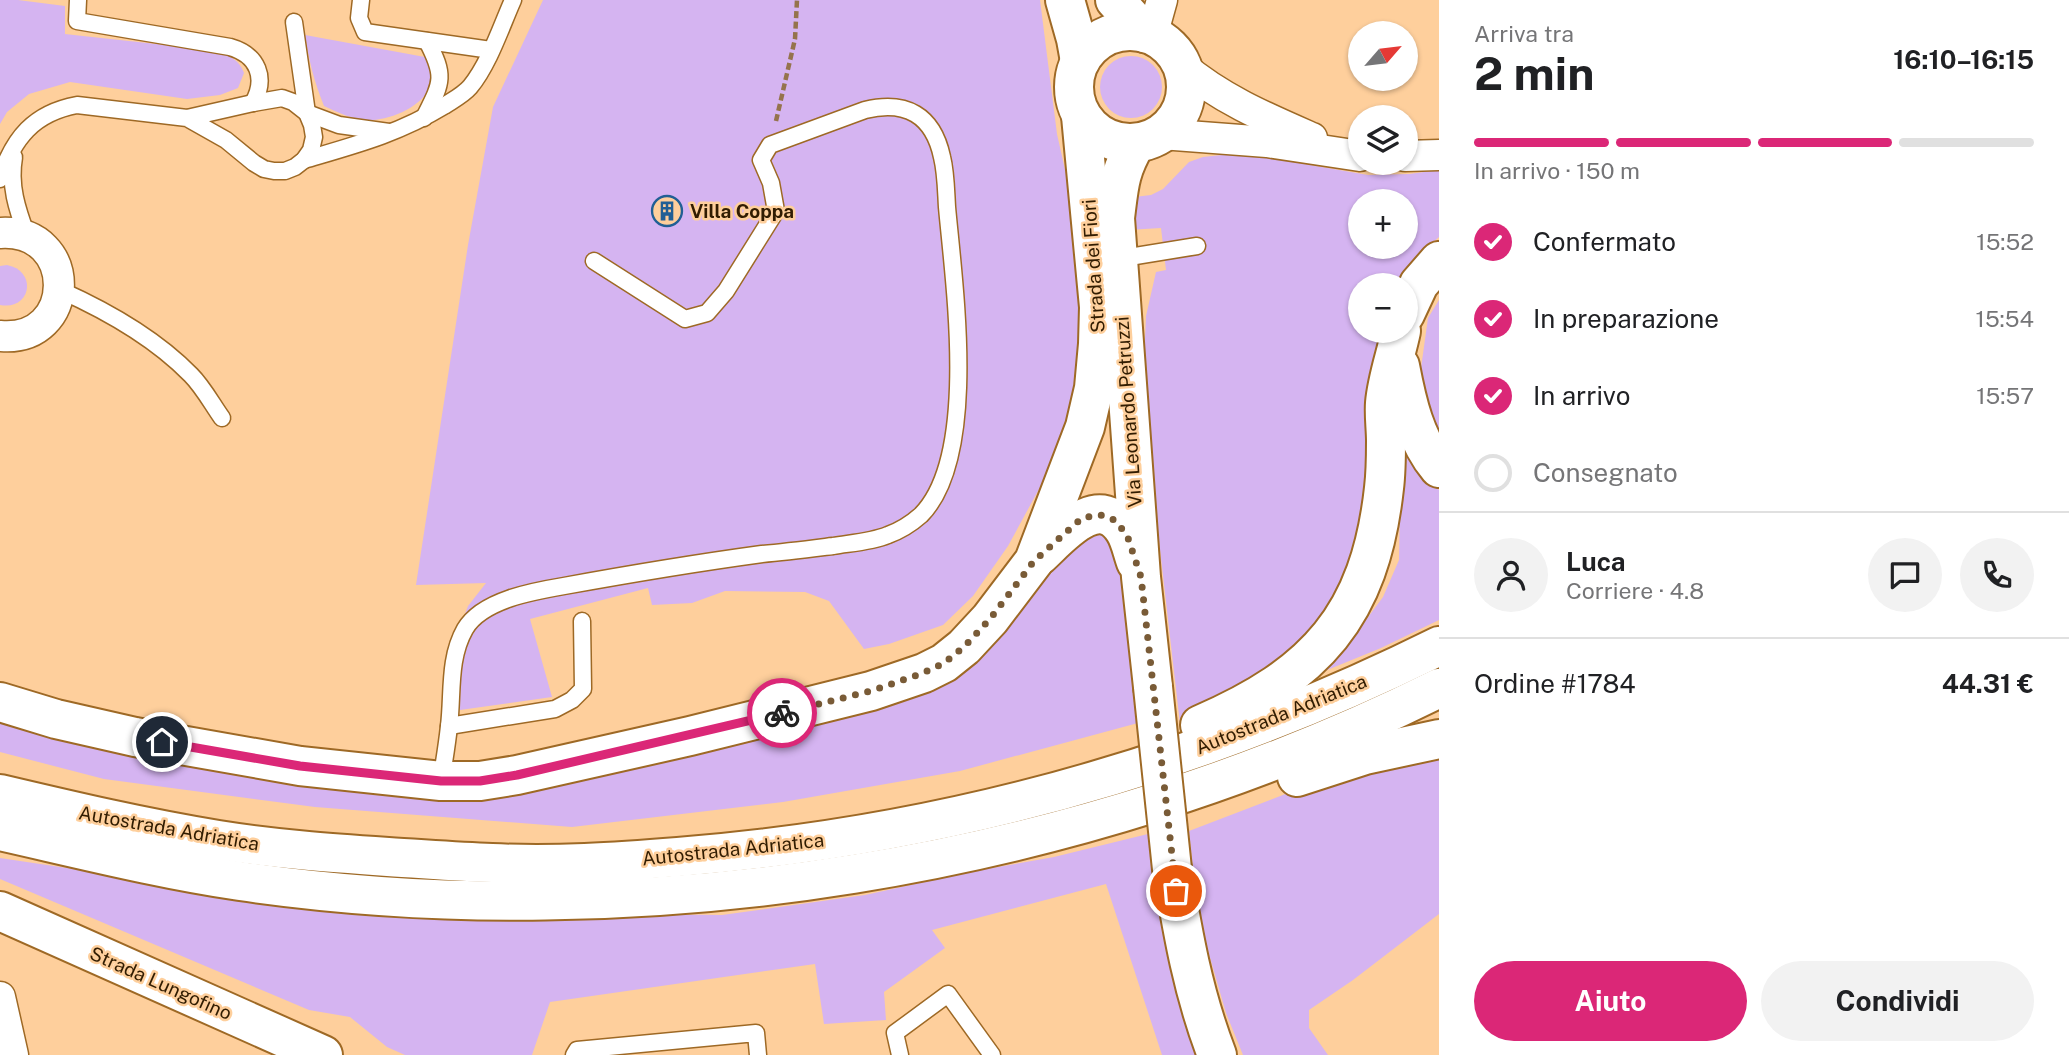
<!DOCTYPE html>
<html lang="it">
<head>
<meta charset="utf-8">
<style>
  :root { --surface:#fff; --page:#f2f2f2; --text:#202124; --muted:#757577; --line:#e0e0e0; --accent:#db2777 }
  body { margin:0; font-family:"Public Sans",sans-serif; background:var(--page); color:var(--text); height:100vh; display:flex; flex-direction:column; font-size:26px; white-space:nowrap }
  * { box-sizing:border-box; margin:0 }
  p { font-size:23px; color:var(--muted) }
  .icon { flex:none; width:38px; height:38px; fill:none; stroke:currentColor; stroke-width:2; stroke-linecap:round; stroke-linejoin:round }
  .map { position:relative; flex:1; overflow:hidden }
  .details { display:flex; flex-direction:column; background:var(--surface); width:630px }
  .details>* { flex:none }
  .needle { width:46px; rotate:62deg }
  .controls { position:absolute; left:1348px; top:21px; display:grid; gap:14px }
  .controls a { display:grid; place-items:center; width:70px; height:70px; border-radius:50%; background:var(--surface); box-shadow:0 2px 5px #0004; font-size:35px }
  .pin { position:absolute; display:grid; place-items:center; width:60px; height:60px; color:#fff; margin:-30px; border:4px solid #fff; border-radius:50%; box-shadow:0 2px 7px #0007 }
  .courier { position:absolute; display:grid; place-items:center; width:70px; height:70px; margin:-35px; border:5px solid #db2777; border-radius:50%; background:#fff; color:#222; box-shadow:0 2px 9px #0007 }
  .summary em { font-style:normal; font-weight:700 }
  .summary div { display:flex; flex-direction:column-reverse }
  .summary { display:flex; align-items:center; justify-content:space-between; height:119px; padding:0 35px }
  h1 { font-size:46px; font-weight:700; line-height:52px }
  .bar { display:grid; grid-template-columns:repeat(4,1fr); gap:10px 7px; align-content:center; height:84px; padding:0 35px }
  .bar i { height:9px; border-radius:5px; background:var(--line) }
  .bar .on { background:var(--accent) }
  .bar p { grid-column:span 4 }
  .line { display:flex; align-items:center; gap:18px; padding:0 35px; border-top:2px solid var(--line) }
  .line div { flex:1 }
  .round { display:grid; place-items:center; flex:none; width:74px; height:74px; border-radius:37px; background:var(--page) }
  ol { padding:0 35px; list-style:none }
  li { display:flex; align-items:center; gap:21px; height:77px }
  li p { margin-inline-start:auto }
  li .icon { padding:7px; border-radius:50%; background:var(--accent); color:#fff; stroke-width:4 }
  li:last-child { color:var(--muted) }
  li i { width:38px; height:38px; border:4px solid var(--line); border-radius:50% }
  .action { display:flex; gap:14px; margin-top:auto; padding:14px 35px }
  .action a { flex:1; height:80px; border-radius:42px; background:var(--accent); color:#fff; font-size:28px; font-weight:700; line-height:80px; text-align:center }
  .action a+a { background:var(--page); color:var(--text) }
  main { display:flex; flex:1; min-height:0 }
  .map>svg:first-child { display:block }
  .green { fill:#d5b4f1; fill-rule:evenodd }
  .lines { fill:none; stroke-linecap:round; stroke-linejoin:round }
  .service-casing { stroke:#9e6925; stroke-width:19 }
  .minor-casing { stroke:#9e6925; stroke-width:33 }
  .secondary-casing { stroke:#9e6925; stroke-width:42 }
  .motorway-casing { stroke:#9e6925; stroke-width:42 }
  .path { stroke:#95734c; stroke-width:4.5; stroke-dasharray:7 3.5; stroke-linecap:butt }
  .service { stroke:#fff; stroke-width:16 }
  .minor { stroke:#fff; stroke-width:30 }
  .secondary { stroke:#fff; stroke-width:38 }
  .motorway { stroke:#fff; stroke-width:38 }
  .secondary-bridge-casing { stroke:#9e6925; stroke-width:42; stroke-linecap:butt }
  .secondary-bridge { stroke:#fff; stroke-width:38 }
  .done { stroke:#795b37; stroke-width:7; stroke-dasharray:0 12.6 }
  .route { stroke:#db2777; stroke-width:9 }
  .labels { text-anchor:middle; dominant-baseline:central; stroke-width:5; stroke-linejoin:round; paint-order:stroke }
  .poi-label { font-size:19px; font-weight:bold; fill:#311c01; stroke:#fecf9c; text-anchor:start }
  .street-label { font-size:19px; fill:#311c01; stroke:#fecf9c }
</style>
</head>
<body>
<main>
<div class="map">
<svg width="1439" height="1055" viewBox="0 0 1439 1055">
  <rect width="100%" height="100%" fill="#fecf9c"/>
  <g class="green">
    <path d="M0,0H18L65,6V34L211,50C226,54 239,58 244,73L238,88L220,95L187,99L70,82L29,94L7,112L0,124Z"/>
    <path d="M543,0H1040L1057,134L1070,192L1078,252L1079,386L1051,467L1008,546L973,596L943,625L889,644L864,649L829,601L805,592L725,591L692,603L652,605L648,588L530,619L552,697L460,710L461,624L468,606L486,583L416,585L468,245L493,107Z"/>
    <path d="M305,35L425,57L434,69C433,74 433,81 431,85C423,106 393,119 372,120C355,121 339,113 324,106C314,81 309,61 305,35Z"/>
    <circle cx="1131" cy="87" r="31"/>
    <path d="M1241,153L1368,175L1409,174L1439,170V237L1420,254L1398,285H1360V331H1381L1362,549L1316,634L1234,698L1180,724L1158,532L1144,361L1146,316L1156,272L1166,270L1161,228L1128,230L1126,198L1151,195L1163,189L1189,162L1203,157ZM1360,201H1405V247H1360Z"/>
    <path d="M7,265C38,271 31,311 0,305V266Z"/>
    <path d="M1439,300V442L1420,390L1421,368L1428,318Z"/>
    <path d="M1408,451L1432,485L1439,490V620L1381,648L1315,675L1354,636L1383,597L1399,560L1401,456Z"/>
    <path d="M1082,524L1122,534L1138,723L960,771L783,802L572,827L315,807L104,779L0,752V706L485,785L924,680Z"/>
    <path d="M1439,751V914L1353,980L1309,1010V1028L1328,1055H1243L1226,1013L1198,916L1189,831L1288,793Z"/>
    <path d="M1152,833L1212,1055H1162L1106,884L932,930L945,948L884,992L886,1020L824,1024L815,964L550,1002L532,1055H405L387,1047L350,1017L309,1010L0,879V858L354,911L722,915L865,895L975,871L1054,857Z"/>
  </g>
  <g class="lines">
    <g class="service-casing">
      <g id="service">
        <path d="M78,0L77,21L230,47C258,55 267,78 253,103"/>
        <path d="M361,0L359,18L365,32L491,50"/>
        <path d="M294,22L307,113"/>
        <path d="M307,113L339,125L389,132"/>
        <path d="M424,118C442,82 446,77 427,41"/>
        <path d="M14,157C9,185 17,209 27,236"/>
        <path d="M304,160C355,145 398,134 444,106C453,100 463,95 470,87C489,64 501,27 513,0"/>
        <path d="M0,179C13,138 34,113 77,105L187,118L226,140L254,163L264,169L274,171H285L295,167L304,160L311,150L314,137L312,125L307,113L293,102L282,98L253,103L187,118"/>
        <path d="M1117,259L1197,246"/>
        <path d="M60,290C107,311 154,337 191,375C203,387 212,404 222,418"/>
        <path d="M449,726L555,709L572,700L583,689L582,621"/>
        <path d="M441,781C444,763 447,745 449,726C453,694 448,659 465,629C482,600 534,591 564,586C630,574 696,563 762,554C786,552 809,549 833,546C851,543 871,542 888,535C899,531 912,523 921,515C979,456 954,285 947,207C946,191 946,173 942,157C933,115 906,100 865,110L770,145L761,160L771,183L776,211L726,291L707,313L685,319L594,261"/>
        <path d="M574,1055L577,1050L756,1033L758,1055"/>
        <path d="M900,1055L895,1033L948,994L992,1055"/>
      </g>
    </g>
    <g class="minor-casing">
      <g id="minor">
        <path d="M1152,36L1162,0"/>
        <path d="M1182,66C1221,99 1266,118 1312,138"/>
        <path d="M1161,134L1267,142L1360,156"/>
        <path d="M1405,156L1439,155"/>
        <path d="M0,233C79,228 78,343 0,336"/>
        <path d="M0,997L13,1055"/>
      </g>
    </g>
    <g class="secondary-casing">
      <g id="secondary">
        <path d="M1065,0L1076,39L1080,61"/>
        <path d="M1115,0L1145,33"/>
        <circle cx="1130" cy="87" r="56"/>
        <path d="M1136,143C1119,172 1119,186 1115,218L1141,577L1153,687"/>
        <path d="M1039,556C1060,537 1098,490 1124,530C1130,539 1132,551 1136,562"/>
        <path d="M0,702L56,719L135,737L300,766L441,781H480L517,775L690,736L871,691L924,673L944,663L964,647L990,619L1034,561L1085,427L1094,388L1098,344L1099,307L1081,116"/>
        <path d="M1172,869C1183,934 1193,993 1217,1055"/>
        <path d="M0,911L323,1055"/>
      </g>
    </g>
    <g class="motorway-casing">
      <g id="motorway">
        <path d="M1405,314L1419,284L1439,261"/>
        <path d="M1400,366C1407,403 1415,439 1439,468"/>
        <path d="M1200,725C1316,675 1370,616 1384,488C1386,472 1386,456 1386,441C1386,429 1384,415 1385,403C1387,379 1396,355 1401,331"/>
        <path d="M1297,777L1365,755L1439,739"/>
        <path d="M0,794C72,811 144,828 218,840C274,849 331,853 388,857C423,859 457,862 492,863C554,866 616,862 678,857C945,836 1199,765 1439,646"/>
        <path d="M0,831C80,849 159,869 240,881C640,939 1078,868 1439,688"/>
      </g>
    </g>
    <path class="path" d="M776,121L795,39L797,0"/>
    <use href="#service" class="service"/>
    <use href="#minor" class="minor"/>
    <use href="#secondary" class="secondary"/>
    <use href="#motorway" class="motorway"/>
    <g class="secondary-bridge-casing">
      <path id="secondary-bridge" d="M1153,687L1172,869"/>
    </g>
    <use href="#secondary-bridge" class="secondary-bridge"/>
  </g>
  <g class="lines">
    <path class="done" d="M782,713L871,691L923,673L944,663L964,647L990,619L1034,561L1082,518L1100,515L1111,518L1118,523L1128,538L1141,577L1176,891"/>
    <path class="route" d="M162,742L300,766L441,781H480L517,775L782,713"/>
  </g>
  <defs>
    <g id="building-ring" transform="scale(1.575)"><circle r="9.5" fill="#fecf9c" stroke="#215f95" stroke-width="1.5"/><path d="M-4-6H4V6H1V3H-1V6H-4ZM-2.5-4.3h1.7v1.8h-1.7ZM.8-4.3h1.7v1.8H.8ZM-2.5-1h1.7V.8h-1.7ZM.8-1h1.7V.8H.8Z" fill="#215f95"/></g>
  </defs>
  <g fill-rule="evenodd">
    <use href="#building-ring" x="667" y="211"/>
  </g>
  <g class="labels">
    <g class="poi-label">
      <text x="690" y="211">Villa Coppa</text>
    </g>
    <g class="street-label">
      <text transform="translate(1093 266) rotate(-94)">Strada dei Fiori</text>
      <text transform="translate(1128 412) rotate(-94)">Via Leonardo Petruzzi</text>
      <text transform="translate(1281 714) rotate(-22)">Autostrada Adriatica</text>
      <text transform="translate(169 828) rotate(10)">Autostrada Adriatica</text>
      <text transform="translate(733 849) rotate(-6)">Autostrada Adriatica</text>
      <text transform="translate(161 983) rotate(24)">Strada Lungofino</text>
    </g>
  </g>
</svg>
<div class="controls">
<a><svg class="needle" viewBox="-14 -14 28 28"><path d="M0-13l5 13h-10z" fill="#e53935"/><path d="M0 13l5-13h-10z" fill="#757577"/></svg></a>
<a><svg class="icon" aria-label="layers" viewBox="0 0 24 24"><path d="M12 4l9 5-9 5-9-5zM3 14l9 5 9-5"/></svg></a>
<a>+</a>
<a>−</a>
</div>
<div class="pin" style="left:1176px;top:891px;background:#ea580c"><svg class="icon" aria-label="bag" viewBox="0 0 24 24"><path d="M5 8h14l-1 12H6zM9 8a3 3 0 0 1 6 0"/></svg></div>
<div class="pin" style="left:162px;top:742px;background:#1f2937"><svg class="icon" aria-label="home" viewBox="0 0 24 24"><path d="M3 11l9-7 9 7M6 9v11h12V9"/></svg></div>
<div class="courier" style="left:782px;top:713px"><svg class="icon" aria-label="bike" viewBox="0 0 24 24"><circle cx="6" cy="16" r="4"/><circle cx="18" cy="16" r="4"/><path d="M6 16l4-8h5l3 8M10 8l3 8H6M13 5h3"/></svg></div>
</div>
<section class="details">
<div class="summary"><div><h1>2 min</h1><p>Arriva tra</p></div><em>16:10–16:15</em></div>
<div class="bar"><i class="on"></i><i class="on"></i><i class="on"></i><i></i><p>In arrivo · 150 m</p></div>
<ol>
<li><svg class="icon" aria-label="check" viewBox="0 0 24 24"><path d="M5 12l5 5 9-10"/></svg>Confermato<p>15:52</p></li>
<li><svg class="icon" aria-label="check" viewBox="0 0 24 24"><path d="M5 12l5 5 9-10"/></svg>In preparazione<p>15:54</p></li>
<li><svg class="icon" aria-label="check" viewBox="0 0 24 24"><path d="M5 12l5 5 9-10"/></svg>In arrivo<p>15:57</p></li>
<li><i></i>Consegnato</li>
</ol>
<div class="line" style="height:126px"><a class="round"><svg class="icon" aria-label="person" viewBox="0 0 24 24"><circle cx="12" cy="8" r="4"/><path d="M4 21q1-7 8-7t8 7"/></svg></a><div><b>Luca</b><p>Corriere · 4.8</p></div><a class="round"><svg class="icon" aria-label="chat" viewBox="0 0 24 24"><path d="M4 5h16v11H9l-5 4z"/></svg></a><a class="round"><svg class="icon" aria-label="phone" viewBox="0 0 24 24"><path d="M5 4h4l2 5-3 2q2 4 5 5l2-3 5 2v4C11 20 4 13 5 4z"/></svg></a></div>
<div class="line" style="height:91px"><div>Ordine #1784</div><b>44.31 €</b></div>
<div class="action"><a>Aiuto</a><a>Condividi</a></div>
</section>
</main>
</body>
</html>
